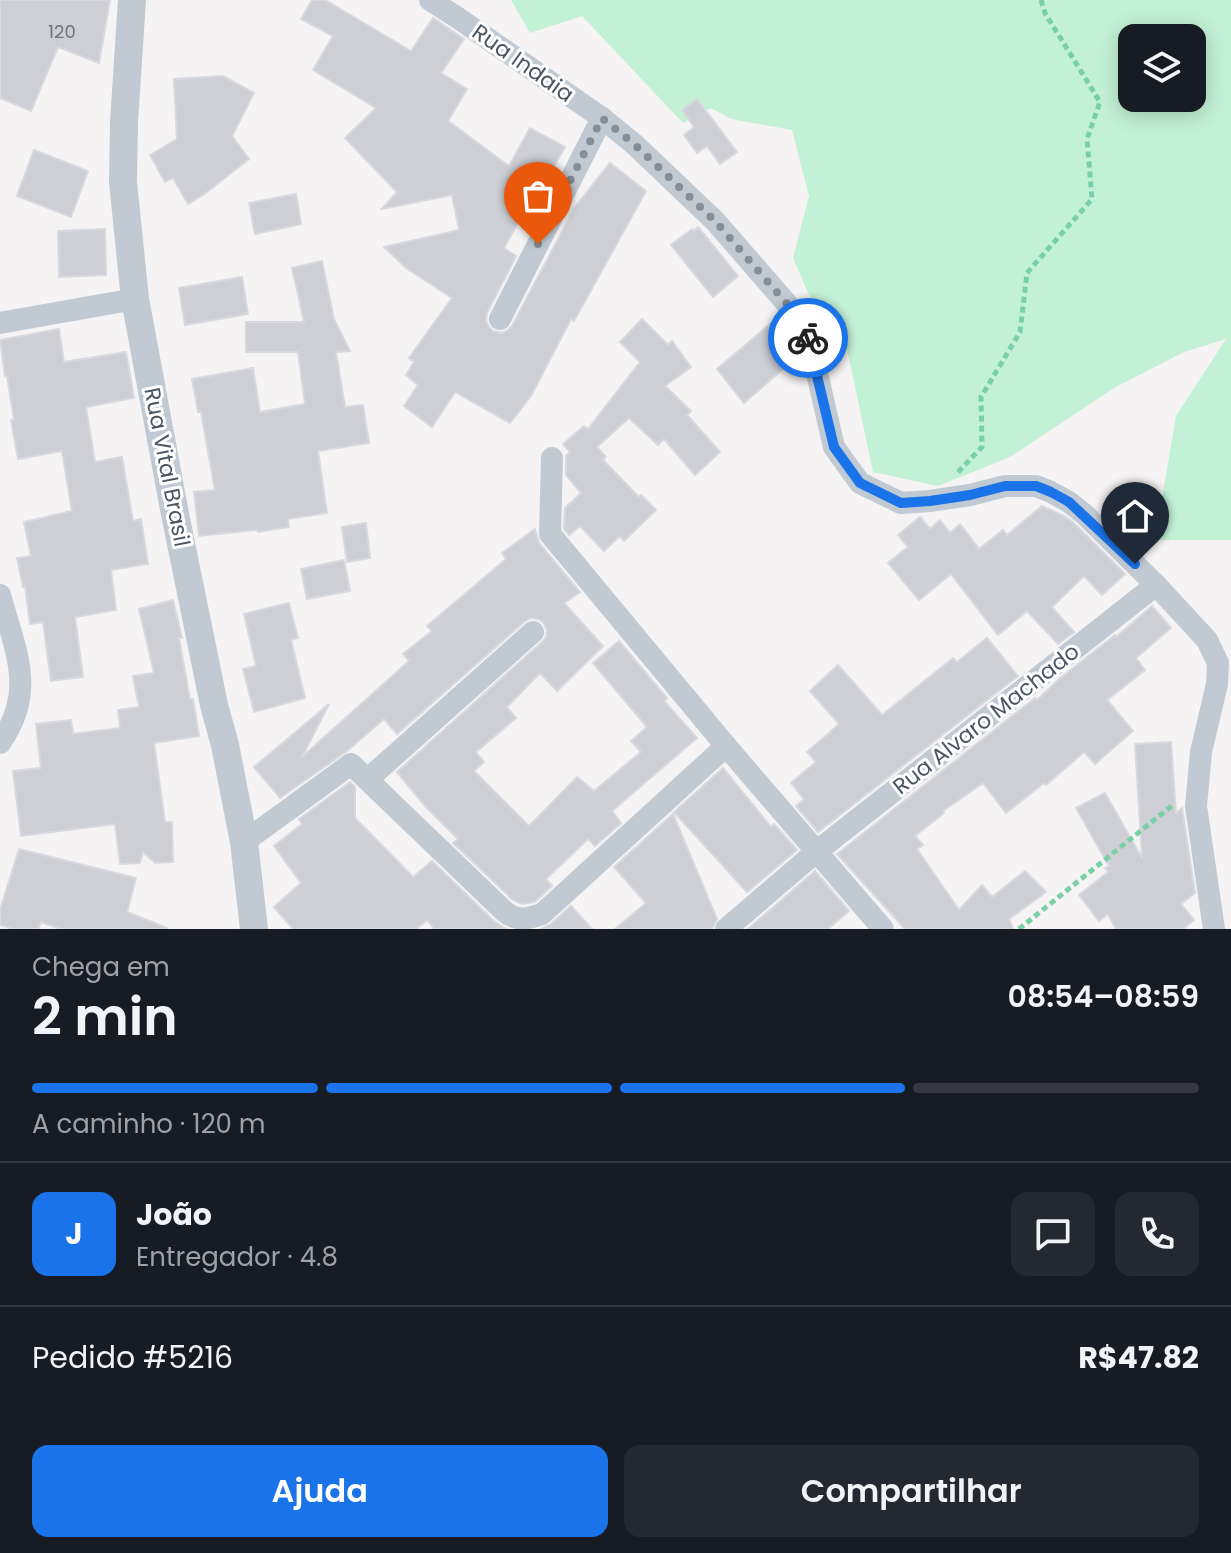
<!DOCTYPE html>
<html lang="pt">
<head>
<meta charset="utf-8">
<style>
  :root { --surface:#171b24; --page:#242831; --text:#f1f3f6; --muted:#9ea1a6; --line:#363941; --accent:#1a73e8 }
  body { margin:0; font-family:Poppins,sans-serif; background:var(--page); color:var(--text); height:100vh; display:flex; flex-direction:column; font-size:30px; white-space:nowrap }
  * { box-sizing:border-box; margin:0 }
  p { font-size:26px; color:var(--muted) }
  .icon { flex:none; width:44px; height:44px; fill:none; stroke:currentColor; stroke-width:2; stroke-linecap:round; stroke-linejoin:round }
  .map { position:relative; height:929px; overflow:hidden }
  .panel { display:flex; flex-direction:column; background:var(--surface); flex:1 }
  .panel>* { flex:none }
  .buttons { position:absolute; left:1118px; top:24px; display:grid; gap:16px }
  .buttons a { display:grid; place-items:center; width:88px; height:88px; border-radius:16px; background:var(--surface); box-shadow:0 4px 20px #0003; font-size:40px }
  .pin { position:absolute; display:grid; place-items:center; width:68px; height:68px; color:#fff; margin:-82px -34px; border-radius:50% 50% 50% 0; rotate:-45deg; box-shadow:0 0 8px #0007 }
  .pin .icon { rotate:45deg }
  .courier { position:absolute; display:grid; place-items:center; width:80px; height:80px; margin:-40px; border:6px solid #1a73e8; border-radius:50%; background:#fff; color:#222; box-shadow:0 2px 10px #0007 }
  .headline em { font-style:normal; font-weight:600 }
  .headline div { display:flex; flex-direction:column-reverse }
  .headline { display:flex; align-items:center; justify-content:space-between; height:136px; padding:0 32px }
  h1 { font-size:52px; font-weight:600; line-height:60px }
  .bar { display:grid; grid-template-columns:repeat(4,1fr); gap:12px 8px; align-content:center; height:96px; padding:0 32px }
  .bar i { height:10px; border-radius:6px; background:var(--line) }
  .bar .on { background:var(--accent) }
  .bar p { grid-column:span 4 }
  .line { display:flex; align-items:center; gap:20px; padding:0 32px; border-top:2px solid var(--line) }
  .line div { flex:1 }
  .round { display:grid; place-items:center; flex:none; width:84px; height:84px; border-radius:16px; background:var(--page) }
  .primary-button { display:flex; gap:16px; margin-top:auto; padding:16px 32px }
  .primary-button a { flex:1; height:92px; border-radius:16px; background:var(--accent); color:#fff; font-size:32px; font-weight:600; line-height:92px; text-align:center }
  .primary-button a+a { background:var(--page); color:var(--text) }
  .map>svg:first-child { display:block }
  .green { fill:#c3f1d5; fill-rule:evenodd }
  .building { fill:#cdcfd5; stroke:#d7d9de; stroke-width:2 }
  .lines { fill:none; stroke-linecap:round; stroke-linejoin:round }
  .path { stroke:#7ad0a6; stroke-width:5; stroke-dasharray:6 4; stroke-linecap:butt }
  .minor { stroke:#c1cad2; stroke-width:22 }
  .tertiary { stroke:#c1cad2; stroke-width:28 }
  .done { stroke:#868d94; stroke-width:8; stroke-dasharray:0 14.4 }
  .route { stroke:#1a73e8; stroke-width:10 }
  .labels { text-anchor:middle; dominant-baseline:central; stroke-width:6; stroke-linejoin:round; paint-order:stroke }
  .number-label { font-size:18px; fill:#6b747e }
  .street-label { font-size:22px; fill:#4a5661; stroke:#fff }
</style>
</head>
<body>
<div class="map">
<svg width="1231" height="929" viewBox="0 0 1231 929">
  <rect width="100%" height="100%" fill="#f5f3f3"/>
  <path class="green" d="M511,0H1231V540H1155L1176,416L1226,339L1184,352L1114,388L1010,457L938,486L873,472L847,349L816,311L793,258L809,196L792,130L731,119L711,108L683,123L582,16L530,33ZM1132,38H1192V98H1132Z"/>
  <g class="building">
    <path d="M0,0H110L99,63L58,47L31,111L0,98Z"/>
    <path d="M312,0H325L411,51L433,18L464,39L441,73L467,89L448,121L509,166L530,128L565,147L540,191L536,189L504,248L516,256L487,313L486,321L489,327L493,331L502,333L508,330L512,326L575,207L610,163L646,191L574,321L571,319L531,396L510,423L455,392L432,427L404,406L418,385L406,375L414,362L409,358L452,298L406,268L384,247L459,230L452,195L382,209L397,192L345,138L376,108L313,70L333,36L301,19Z"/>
    <path d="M223,76L254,93L232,136L249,159L203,195L188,204L173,178L165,182L150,155L177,139L174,79Z"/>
    <path d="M697,99L737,152L720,164L707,146L697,153L684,135L694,127L682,110Z"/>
    <path d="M34,150L88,171L71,217L17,196Z"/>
    <path d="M296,194L301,224L255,234L249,203Z"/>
    <path d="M698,227L738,276L713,297L671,245L692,229L694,231Z"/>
    <path d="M105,229L106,275L59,277L58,231Z"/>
    <path d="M322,261L334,319L350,351L336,352L345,407L363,405L369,443L318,451L327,513L288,519L289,527L258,532L257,530L199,536L194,492L215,490L201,412H198L192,379L253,368L260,412L305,404L298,352H246V322H304L292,268Z"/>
    <path d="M242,277L248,314L185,325L179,288Z"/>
    <path d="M642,319L668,345L672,341L691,367L665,386L691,411L687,415L720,452L695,475L664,439L658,445L629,418L597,447L606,457L603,460L639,497L641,495L656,510L624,541L620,536L604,551L580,526L569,535L564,529L565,508L581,493L566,475V456L570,452L563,444L584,426L588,429L640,362L620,342Z"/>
    <path d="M770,324L798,356L744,403L717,369Z"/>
    <path d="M59,329L64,362L126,352L134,398L86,407L95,462L122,457L133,521L141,519L148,564L111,570L116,610L75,617L83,677L51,681L43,622L30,624L25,586L23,587L17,558L31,556L24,522L72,511L62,451L18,459L11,420H14L7,376H5L0,340Z"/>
    <path d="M1042,506L1066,517L1075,524L1125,574L1102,595L1084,576L1052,607L1074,632L1058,644L1027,611L998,635L951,574L919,600L888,563L908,547L898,535L920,517L930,529L940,520L950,533L960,524L979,549L1003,530L1007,535Z"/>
    <path d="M366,523L370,558L347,562L342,527Z"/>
    <path d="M535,529L539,543L580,592L564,603L603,646L557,691L540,673L507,707L516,718L476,752L484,762L474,771L529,826L577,777L594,791L641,752L631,741L647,727L593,663L619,641L667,698L664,701L697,738L612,811L621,823L595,846L588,839L546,879L552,886L535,902L522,904L513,900L453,843L458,839L425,806L397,772L542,642L546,637L547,630L544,623L538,619L531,618L524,622L397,734L384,719L347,751L280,798L254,767L329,704L302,757L409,661L403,654L432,631L427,626L506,559L502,553Z"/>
    <path d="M344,560L350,591L307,599L301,569Z"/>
    <path d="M173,600L182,638H179L190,699H193L199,736L154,743L165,822H172L173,862L155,863L143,852L140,863L120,864L115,824L21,836L13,771L41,768L36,724L71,720L73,734L120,728L118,710L139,707L133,676L154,673L139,609Z"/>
    <path d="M289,603L298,638L291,640L305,698L254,712L243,669L256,666L244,614Z"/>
    <path d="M1152,606L1171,628L1136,658L1145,670L1107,700L1133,731L1095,764L1084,752L1046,785L1044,783L1006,813L983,783L943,811L944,813L915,836L923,845L917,849L959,910L982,885L992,897L1025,871L1046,892L1009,919L1013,929H905L837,854L1035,698L1037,700L1059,679L1115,635L1116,637Z"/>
    <path d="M987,638L1018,676L818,832L796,806L804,799L791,783L816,762L807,752L839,724L810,691L838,665L882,715L953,658L957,662Z"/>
    <path d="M1171,742L1176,813L1182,808L1195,893L1181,904L1194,920L1183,929H1116L1108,914L1099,921L1079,895L1108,872L1105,868L1109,866L1076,808L1105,793L1142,858L1135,744Z"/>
    <path d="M723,768L771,827L774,824L797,850L747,892L674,812Z"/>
    <path d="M350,782L355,787V818L413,877L432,861L494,921L506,929H434L427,920L416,929H293L274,907L301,883L274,846L302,824L299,819Z"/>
    <path d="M673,814L717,919L712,929H615L646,903L614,867Z"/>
    <path d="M19,849L136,878L127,912L167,928V929H61L41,922L38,929H13L0,925V910Z"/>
    <path d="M815,871L849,911L828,929H748Z"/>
    <path d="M571,906L592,929H541L551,924Z"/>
  </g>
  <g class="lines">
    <g class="path">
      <path d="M958,472L982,447L981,397L1020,332L1027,273L1092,199L1087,139L1100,102L1045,13L1041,0"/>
      <path d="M1019,929L1174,804"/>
    </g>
    <g class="minor">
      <path d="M430,0L458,18L602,118L634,144L715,221L788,305L803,328L810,343L834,447L860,483L901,503L930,501L970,495L1005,486H1036L1051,492L1069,502L1084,514L1156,585L1207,640L1218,663L1217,684L1201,752L1196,806L1214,929"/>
      <path d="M500,319L602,118"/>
      <path d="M0,323L135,299"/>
      <path d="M552,458L550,534L726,746L883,929"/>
      <path d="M0,595C15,650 37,691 0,743"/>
      <path d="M368,779L533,632"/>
      <path d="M244,842L351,764L504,911C517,922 527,919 542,914L726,746"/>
      <path d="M726,929L816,852L1156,585"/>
    </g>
    <path class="tertiary" d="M132,0L124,122L123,182L135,299L175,514L214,705L225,745L244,842L254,929"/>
  </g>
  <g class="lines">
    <path class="done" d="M538,244L602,118L634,144L715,221L788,305L808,338"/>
    <path class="route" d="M808,338L834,447L860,483L901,503L930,501L970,495L1005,486H1036L1051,492L1069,502L1135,564"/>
  </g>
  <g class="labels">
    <g class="number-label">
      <text x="62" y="31">120</text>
    </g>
    <g class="street-label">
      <text transform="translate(523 63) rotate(35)">Rua Indaia</text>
      <text transform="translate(167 467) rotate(79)">Rua Vital Brasil</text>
      <text transform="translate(986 719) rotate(-38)">Rua Alvaro Machado</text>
    </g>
  </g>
</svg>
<div class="buttons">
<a><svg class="icon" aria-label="layers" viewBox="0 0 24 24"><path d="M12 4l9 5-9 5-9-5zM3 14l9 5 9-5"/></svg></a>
</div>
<div class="pin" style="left:538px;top:244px;background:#ea580c"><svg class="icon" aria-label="bag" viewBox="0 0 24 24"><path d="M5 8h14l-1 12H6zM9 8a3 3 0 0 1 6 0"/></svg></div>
<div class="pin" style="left:1135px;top:564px;background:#1f2937"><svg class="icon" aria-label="home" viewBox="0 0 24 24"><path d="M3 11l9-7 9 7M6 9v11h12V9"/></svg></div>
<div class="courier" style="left:808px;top:338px"><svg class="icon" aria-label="bike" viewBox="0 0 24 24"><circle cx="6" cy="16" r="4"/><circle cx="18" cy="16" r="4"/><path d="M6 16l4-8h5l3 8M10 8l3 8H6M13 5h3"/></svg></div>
</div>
<section class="panel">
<div class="headline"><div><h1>2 min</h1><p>Chega em</p></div><em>08:54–08:59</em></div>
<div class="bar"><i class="on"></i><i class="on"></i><i class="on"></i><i></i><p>A caminho · 120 m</p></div>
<div class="line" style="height:144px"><b class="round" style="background:var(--accent);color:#fff">J</b><div><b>João</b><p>Entregador · 4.8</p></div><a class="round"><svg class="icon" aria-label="chat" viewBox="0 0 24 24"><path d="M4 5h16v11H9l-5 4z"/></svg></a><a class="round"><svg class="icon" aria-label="phone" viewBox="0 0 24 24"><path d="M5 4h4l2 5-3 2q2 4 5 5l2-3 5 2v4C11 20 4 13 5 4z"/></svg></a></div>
<div class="line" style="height:104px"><div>Pedido #5216</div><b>R$47.82</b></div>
<div class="primary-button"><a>Ajuda</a><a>Compartilhar</a></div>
</section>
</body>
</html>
